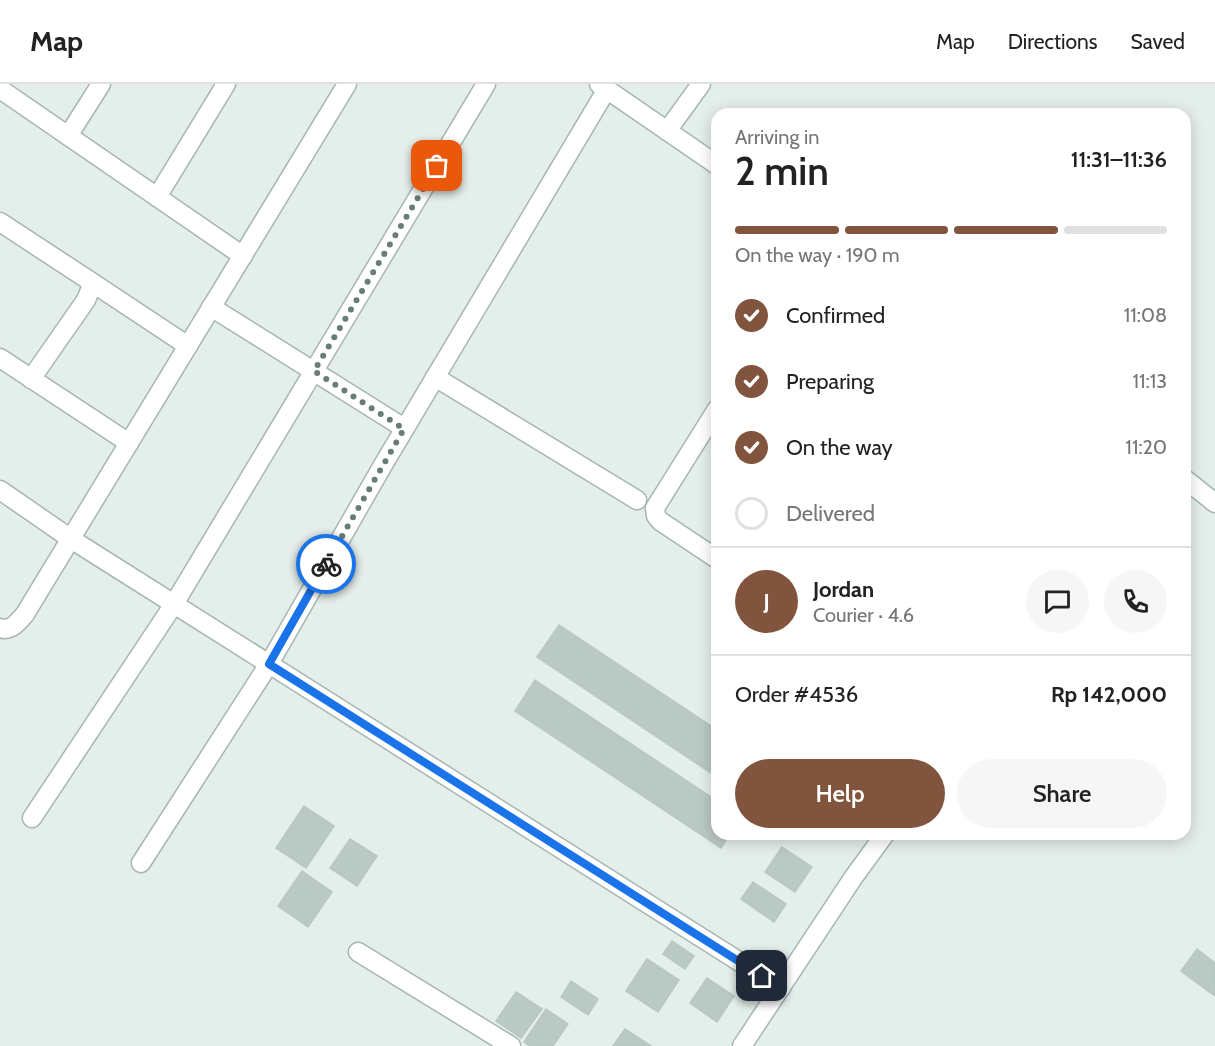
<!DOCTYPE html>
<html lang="en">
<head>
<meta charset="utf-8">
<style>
  :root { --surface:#fff; --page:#f6f6f6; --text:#222; --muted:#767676; --line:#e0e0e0; --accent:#80543d }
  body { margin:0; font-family:Cabin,sans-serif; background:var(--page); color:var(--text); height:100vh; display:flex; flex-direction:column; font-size:22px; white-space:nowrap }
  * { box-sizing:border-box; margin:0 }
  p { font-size:20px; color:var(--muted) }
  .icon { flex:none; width:33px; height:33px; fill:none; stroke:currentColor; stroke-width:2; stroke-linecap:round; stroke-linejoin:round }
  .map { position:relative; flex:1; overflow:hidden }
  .side { position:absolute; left:711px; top:24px; width:480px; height:732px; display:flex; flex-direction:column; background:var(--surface); border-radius:18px; box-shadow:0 3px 15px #0003 }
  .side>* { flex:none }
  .pin { position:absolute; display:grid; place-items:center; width:51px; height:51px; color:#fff; margin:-26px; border-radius:12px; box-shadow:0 3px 9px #0006 }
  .courier { position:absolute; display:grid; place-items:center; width:60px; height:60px; margin:-30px; border:4px solid #1a73e8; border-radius:50%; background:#fff; color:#222; box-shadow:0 2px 8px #0007 }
  .summary em { font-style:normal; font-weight:600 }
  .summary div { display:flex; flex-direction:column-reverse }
  .summary { display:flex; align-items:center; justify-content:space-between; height:102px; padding:0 24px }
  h1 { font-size:39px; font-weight:600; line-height:45px }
  .bar { display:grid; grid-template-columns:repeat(4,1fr); gap:9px 6px; align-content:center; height:72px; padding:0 24px }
  .bar i { height:8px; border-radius:4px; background:var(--line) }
  .bar .on { background:var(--accent) }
  .bar p { grid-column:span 4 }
  .line { display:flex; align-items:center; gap:15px; padding:0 24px; border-top:2px solid var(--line) }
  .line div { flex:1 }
  .round { display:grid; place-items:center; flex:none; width:63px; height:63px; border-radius:32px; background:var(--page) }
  ol { padding:0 24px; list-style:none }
  li { display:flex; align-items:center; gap:18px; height:66px }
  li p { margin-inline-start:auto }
  li .icon { padding:6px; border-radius:50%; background:var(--accent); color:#fff; stroke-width:4 }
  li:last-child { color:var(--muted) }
  li i { width:33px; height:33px; border:3px solid var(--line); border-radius:50% }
  .primary-button { display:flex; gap:12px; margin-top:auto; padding:12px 24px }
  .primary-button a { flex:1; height:69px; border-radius:36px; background:var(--accent); color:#fff; font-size:24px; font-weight:600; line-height:69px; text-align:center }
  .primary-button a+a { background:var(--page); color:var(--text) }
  header { display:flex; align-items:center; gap:36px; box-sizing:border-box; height:84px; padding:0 30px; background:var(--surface); border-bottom:2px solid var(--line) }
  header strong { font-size:28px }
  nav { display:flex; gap:33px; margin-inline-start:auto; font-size:21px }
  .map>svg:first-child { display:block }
  .building { fill:#bac9c4; stroke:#b7c8c2; stroke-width:1.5 }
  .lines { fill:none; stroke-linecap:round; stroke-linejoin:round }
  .street-casing { stroke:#a6b6b2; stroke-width:21 }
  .street { stroke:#fff; stroke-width:18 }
  .done { stroke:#677d78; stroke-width:6; stroke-dasharray:0 10.8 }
  .route { stroke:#1a73e8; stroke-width:8 }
</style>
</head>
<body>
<header>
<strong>Map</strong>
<nav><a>Map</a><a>Directions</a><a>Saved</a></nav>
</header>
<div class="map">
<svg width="1215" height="962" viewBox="0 0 1215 962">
  <rect width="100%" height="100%" fill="#e4eeea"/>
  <g class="building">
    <path d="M559,541L717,646V693L537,573Z"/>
    <path d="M535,596L717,717V750H730L721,764L515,627Z"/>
    <path d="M304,722L334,742L306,784L276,764Z"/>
    <path d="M350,755L377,772L357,802L330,784Z"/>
    <path d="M782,763L812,783L795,808L765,788Z"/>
    <path d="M302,787L332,808L308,843L278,822Z"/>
    <path d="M753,798L786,820L774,838L741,815Z"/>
    <path d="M672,857L694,872L685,885L663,870Z"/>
    <path d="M1197,865L1215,879V912L1181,887Z"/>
    <path d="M647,875L679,896L658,928L626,907Z"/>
    <path d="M707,894L734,912L717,938L690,919Z"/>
    <path d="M571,897L598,915L588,931L561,913Z"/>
    <path d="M516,908L542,925L521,954L496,937Z"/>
    <path d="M546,925L568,940L553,962H530L524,958Z"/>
    <path d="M625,945L651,962H613Z"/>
  </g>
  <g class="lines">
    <g class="street-casing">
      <g id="street">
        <path d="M599,0L717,81"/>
        <path d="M0,5L243,172"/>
        <path d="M667,47L701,0"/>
        <path d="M68,52L101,0"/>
        <path d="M157,113L226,0"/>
        <path d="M0,138L93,199L86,216L31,295"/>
        <path d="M93,199L188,262"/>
        <path d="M211,223L404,344"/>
        <path d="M0,274L129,359"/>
        <path d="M435,293L637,416"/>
        <path d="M717,325L655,424L656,432L660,437L717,475"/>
        <path d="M1185,395L1215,419"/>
        <path d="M0,406L71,455L269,580L383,381L607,5"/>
        <path d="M0,544C11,548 18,538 25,530L347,0"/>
        <path d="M32,734L174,520L486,0"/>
        <path d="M141,779L269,580L781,904"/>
        <path d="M358,868L511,962"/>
        <path d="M742,962L853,794L885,750"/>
      </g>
    </g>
    <use href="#street" class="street"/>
  </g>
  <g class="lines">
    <path class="done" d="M326,480L404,345L314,287L437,82"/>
    <path class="route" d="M326,480L269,580L762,892"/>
  </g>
</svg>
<div class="pin" style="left:437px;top:82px;background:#ea580c"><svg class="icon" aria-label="bag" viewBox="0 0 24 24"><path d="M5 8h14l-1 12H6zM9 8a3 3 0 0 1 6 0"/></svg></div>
<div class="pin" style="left:762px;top:892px;background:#1f2937"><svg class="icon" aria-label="home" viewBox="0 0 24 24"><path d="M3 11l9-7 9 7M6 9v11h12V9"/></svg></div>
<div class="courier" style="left:326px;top:480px"><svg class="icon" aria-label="bike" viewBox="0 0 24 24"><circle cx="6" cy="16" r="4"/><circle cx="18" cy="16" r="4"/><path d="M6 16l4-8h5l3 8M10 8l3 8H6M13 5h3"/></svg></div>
<section class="side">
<div class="summary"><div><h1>2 min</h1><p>Arriving in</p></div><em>11:31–11:36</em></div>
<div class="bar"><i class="on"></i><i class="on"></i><i class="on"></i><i></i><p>On the way · 190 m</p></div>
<ol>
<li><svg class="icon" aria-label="check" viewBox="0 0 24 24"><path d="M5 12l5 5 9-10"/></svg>Confirmed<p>11:08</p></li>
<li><svg class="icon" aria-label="check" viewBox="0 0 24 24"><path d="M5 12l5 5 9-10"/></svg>Preparing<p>11:13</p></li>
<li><svg class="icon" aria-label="check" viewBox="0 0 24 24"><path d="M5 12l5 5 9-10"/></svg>On the way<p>11:20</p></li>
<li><i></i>Delivered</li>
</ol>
<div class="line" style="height:108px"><b class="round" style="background:var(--accent);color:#fff">J</b><div><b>Jordan</b><p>Courier · 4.6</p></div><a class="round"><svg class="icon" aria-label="chat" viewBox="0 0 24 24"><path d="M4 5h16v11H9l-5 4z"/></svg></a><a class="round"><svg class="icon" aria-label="phone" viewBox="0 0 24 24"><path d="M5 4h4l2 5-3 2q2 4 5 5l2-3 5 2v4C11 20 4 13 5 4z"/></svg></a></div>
<div class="line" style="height:78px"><div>Order #4536</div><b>Rp 142,000</b></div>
<div class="primary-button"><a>Help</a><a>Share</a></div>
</section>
</div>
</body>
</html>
